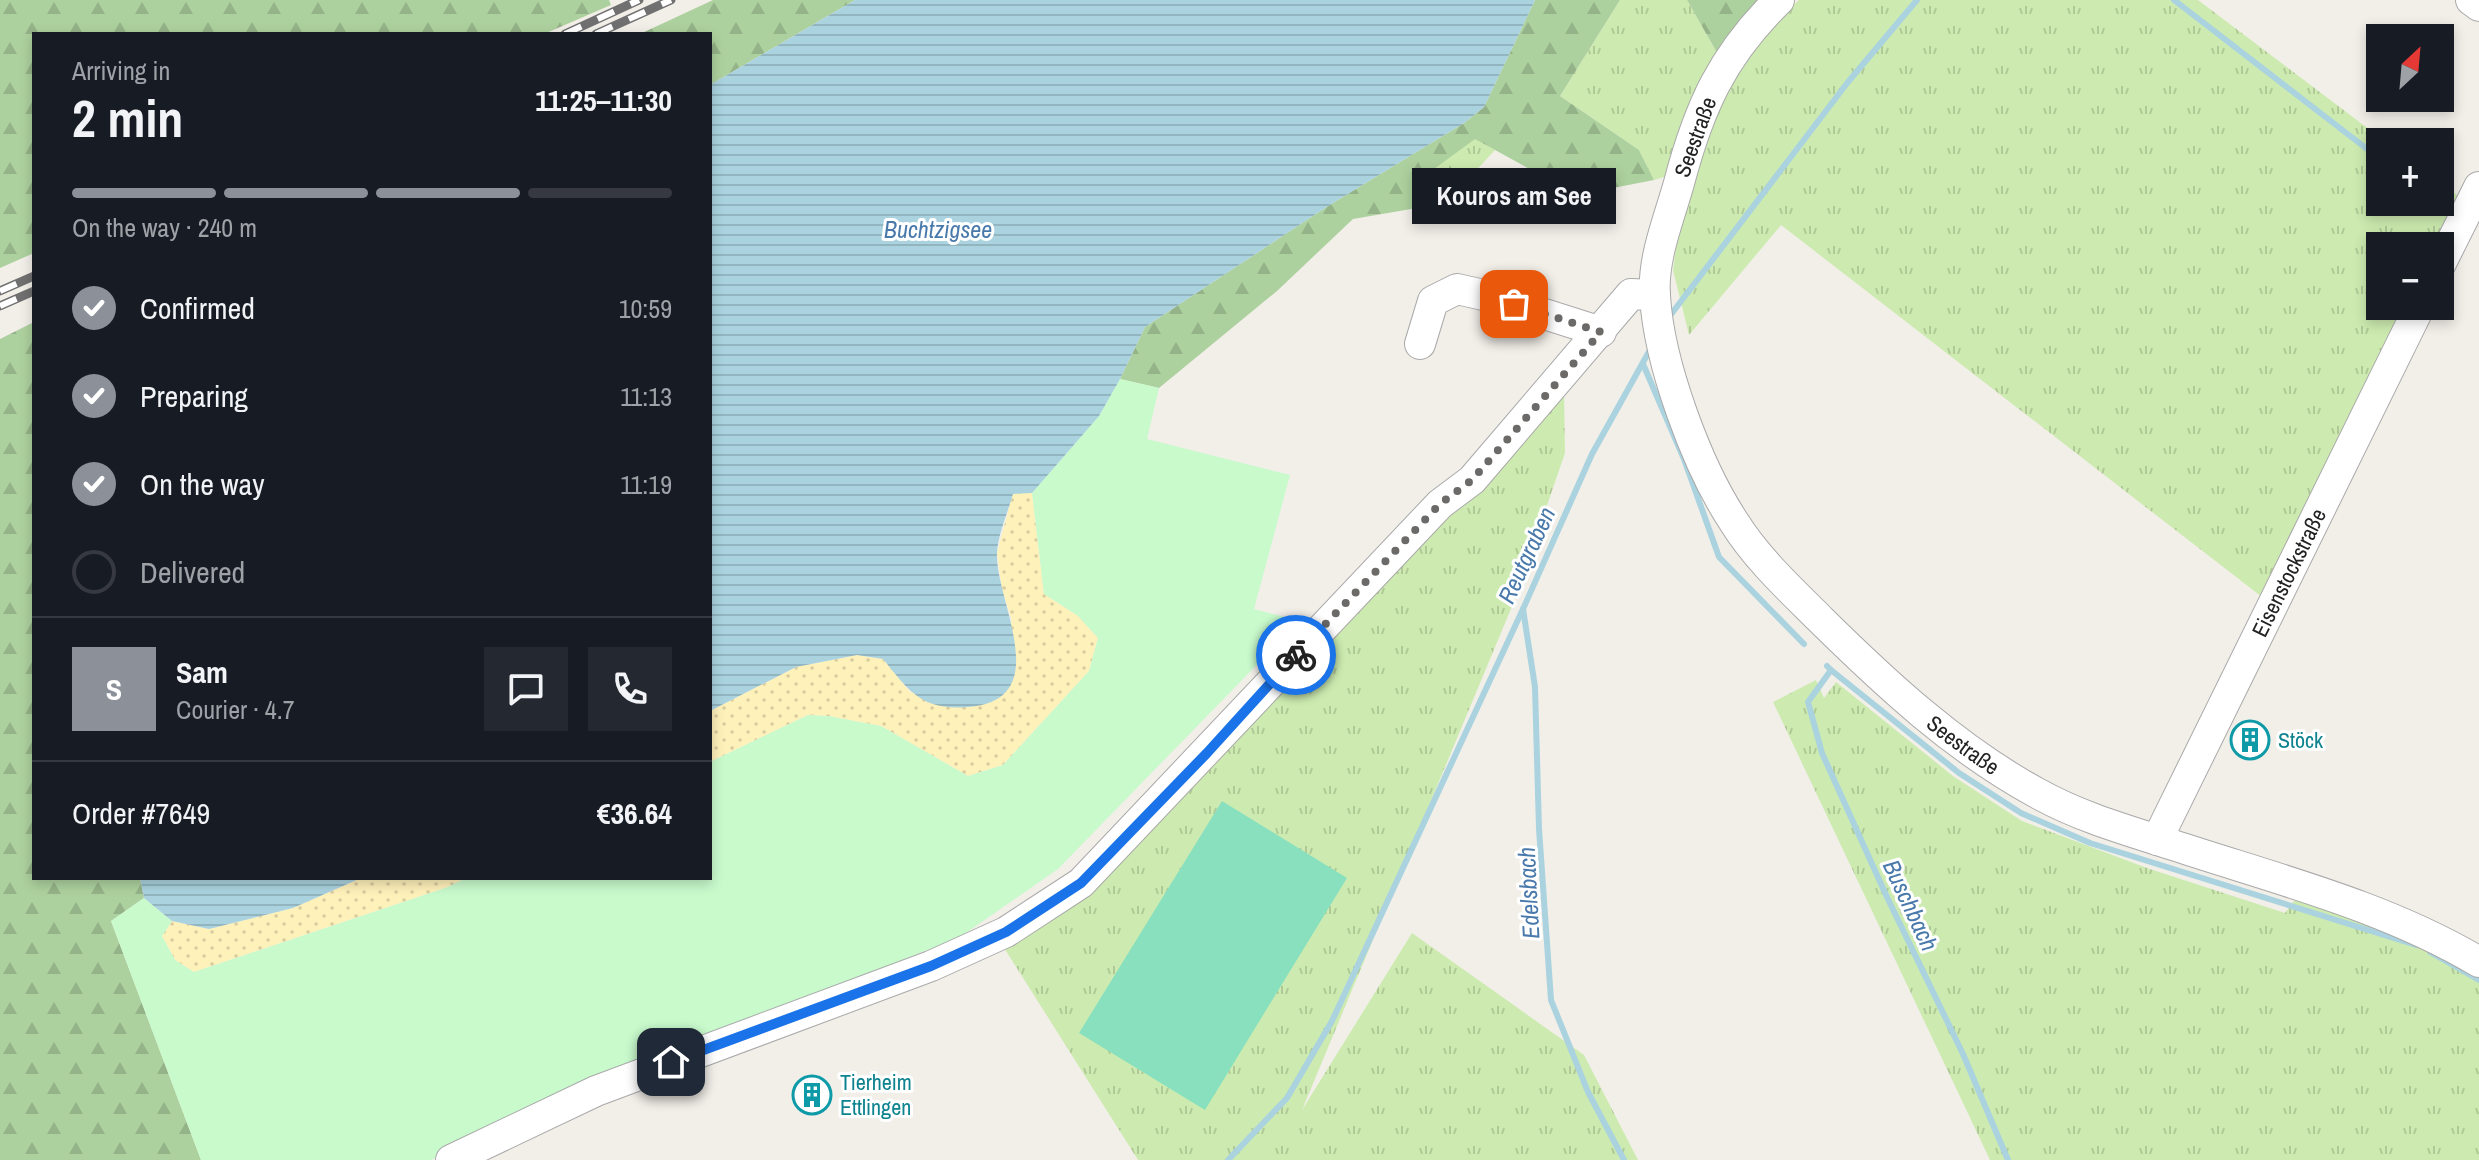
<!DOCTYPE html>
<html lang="en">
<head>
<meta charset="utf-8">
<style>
  :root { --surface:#171b24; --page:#242831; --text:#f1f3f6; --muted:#9ea1a6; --line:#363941; --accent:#8c9099 }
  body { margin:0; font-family:"Archivo Narrow",sans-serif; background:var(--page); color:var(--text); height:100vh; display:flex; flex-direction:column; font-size:30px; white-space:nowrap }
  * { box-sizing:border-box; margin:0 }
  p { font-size:26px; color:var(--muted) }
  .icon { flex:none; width:44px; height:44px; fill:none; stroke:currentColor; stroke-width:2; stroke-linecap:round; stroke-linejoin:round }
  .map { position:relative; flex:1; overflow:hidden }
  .details { position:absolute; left:32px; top:32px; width:680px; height:848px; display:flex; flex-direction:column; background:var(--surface); border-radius:0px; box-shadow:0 4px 12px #0003 }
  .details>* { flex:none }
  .needle { width:52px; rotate:26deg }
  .fabs { position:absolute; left:2366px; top:24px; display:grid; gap:16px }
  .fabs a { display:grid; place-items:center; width:88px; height:88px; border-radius:0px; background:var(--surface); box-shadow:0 4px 12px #0003; font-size:40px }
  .pin { position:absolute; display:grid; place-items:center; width:68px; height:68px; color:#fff; margin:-34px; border-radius:16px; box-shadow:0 4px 12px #0006 }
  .courier { position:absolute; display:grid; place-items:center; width:80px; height:80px; margin:-40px; border:6px solid #1a73e8; border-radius:50%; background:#fff; color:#222; box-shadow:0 2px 10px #0007 }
  .bubble { position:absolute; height:56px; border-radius:0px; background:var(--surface); box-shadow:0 4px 12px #0003; font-size:26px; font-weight:700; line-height:56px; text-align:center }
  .overview em { font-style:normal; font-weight:700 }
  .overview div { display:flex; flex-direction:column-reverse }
  .overview { display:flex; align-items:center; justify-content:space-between; height:136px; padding:0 40px }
  h1 { font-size:52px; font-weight:700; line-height:60px }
  .bar { display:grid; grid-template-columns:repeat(4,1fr); gap:12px 8px; align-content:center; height:96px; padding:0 40px }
  .bar i { height:10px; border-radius:6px; background:var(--line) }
  .bar .selected { background:var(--accent) }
  .bar p { grid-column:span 4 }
  .line { display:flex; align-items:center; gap:20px; padding:0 40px; border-top:2px solid var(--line) }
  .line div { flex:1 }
  .round { display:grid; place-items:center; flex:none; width:84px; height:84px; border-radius:0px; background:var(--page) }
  ol { padding:0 40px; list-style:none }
  li { display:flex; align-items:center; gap:24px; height:88px }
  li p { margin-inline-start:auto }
  li .icon { padding:8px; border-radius:50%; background:var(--accent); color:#fff; stroke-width:4 }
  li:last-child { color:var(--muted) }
  li i { width:44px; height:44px; border:4px solid var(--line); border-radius:50% }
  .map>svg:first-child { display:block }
  .grass { fill:url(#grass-tufts) }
  .forest { fill:url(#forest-firs) }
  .sand { fill:url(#sand-dots) }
  .park { fill:#c8facc }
  .pitch { fill:#88e0be }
  .water { fill:url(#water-rules) }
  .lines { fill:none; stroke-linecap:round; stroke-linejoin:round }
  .stream { stroke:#aad3df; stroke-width:6 }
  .minor-casing { stroke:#a9a9a9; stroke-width:32 }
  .minor { stroke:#fff; stroke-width:30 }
  .rail-casing { stroke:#707070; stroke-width:9 }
  .rail { stroke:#fff; stroke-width:6; stroke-dasharray:18; stroke-linecap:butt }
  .done { stroke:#6b6a68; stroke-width:8; stroke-dasharray:0 14.4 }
  .route { stroke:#1a73e8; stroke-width:10 }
  .labels { text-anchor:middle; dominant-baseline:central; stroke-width:6; stroke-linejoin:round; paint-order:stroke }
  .street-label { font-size:22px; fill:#222; stroke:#fff }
  .culture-label { font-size:22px; fill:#0d838f; stroke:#fff; text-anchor:start }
  .water-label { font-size:24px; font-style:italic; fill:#4a7aab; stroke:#fff }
</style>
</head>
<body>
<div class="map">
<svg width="2479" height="1160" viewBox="0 0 2479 1160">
  <defs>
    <pattern id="grass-tufts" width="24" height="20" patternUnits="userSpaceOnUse" patternTransform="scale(2)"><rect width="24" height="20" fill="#cdebb0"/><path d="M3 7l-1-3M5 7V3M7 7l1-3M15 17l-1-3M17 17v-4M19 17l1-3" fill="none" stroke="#b0c997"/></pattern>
    <pattern id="forest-firs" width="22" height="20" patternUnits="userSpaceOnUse" patternTransform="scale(2)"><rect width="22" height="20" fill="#add19e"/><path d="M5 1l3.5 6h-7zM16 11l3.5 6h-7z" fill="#95b388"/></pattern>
    <pattern id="sand-dots" width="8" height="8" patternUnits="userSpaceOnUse" patternTransform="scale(2)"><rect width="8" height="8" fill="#fff1ba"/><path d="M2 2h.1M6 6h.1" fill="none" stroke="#dacea0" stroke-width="1.8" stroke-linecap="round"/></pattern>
    <pattern id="water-rules" width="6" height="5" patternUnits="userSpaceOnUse" patternTransform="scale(2)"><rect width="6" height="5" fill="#aad3df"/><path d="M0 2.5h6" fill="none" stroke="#92b5bf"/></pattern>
  </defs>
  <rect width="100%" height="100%" fill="#f2efe9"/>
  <g class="grass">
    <path d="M1620,0H1687L1720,58L1671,175L1654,180L1639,150L1560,96Z"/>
    <path d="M1799,0H2198L2386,142H2380V202H2440V182L2461,198L2436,246H2380V306H2407L2262,597L1781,225L1689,335L1673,270L1679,226L1723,87L1754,41Z"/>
    <path d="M1475,138L1495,150L1446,203L1414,183Z"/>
    <path d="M1564,390L1565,453L1513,604L1302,1110L1412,933L1584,1055L1638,1160H1138L1001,943Z"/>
    <path d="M1816,680L1824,698L1836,682L1953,776L2022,821L2147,868L2285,913L2300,893L2479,971V1160H1990L1773,702Z"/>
  </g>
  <g class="forest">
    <path d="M0,0H609L611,5L544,34H34V253L0,268Z"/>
    <path d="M713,0H855L710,85V34H640Z"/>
    <path d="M1535,0H1620L1560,96L1639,150L1654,180L1577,195L1475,139L1415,183L1446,203L1353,219L1277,291L1159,388L1120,379L1145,327L1328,206L1464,123L1484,107Z"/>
    <path d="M1687,0H1763L1720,58Z"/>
    <path d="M34,322V878H140L144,898L111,921L201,1160H0V339Z"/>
  </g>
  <g class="sand">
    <path d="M1013,493H1032L1044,594L1078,616L1098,638L1089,671L1003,765L968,776L881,726L828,716L808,715L710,762V711L796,667L857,655L883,659L911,693L1012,621L1002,590L997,553Z"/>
    <path d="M361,878H466L448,887L194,972L175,960L162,936L172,921L209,929L293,908Z"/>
  </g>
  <path class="park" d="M1120,379L1159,388L1147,439L1290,475L1254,609L1285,617L1279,642L1058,869L960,937L589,1084L431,1160H201L111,921L144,898L172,921L162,936L175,960L194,972L448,887L466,878H710V762L808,715L828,716L881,726L968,776L1003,765L1089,671L1098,638L1078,616L1044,594L1032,493L1099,416Z"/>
  <path class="pitch" d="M1222,801L1347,878L1205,1110L1079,1033Z"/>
  <g class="water">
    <path d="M855,0H1535L1484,107L1464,123L1328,206L1145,327L1120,379L1099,416L1032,493L1013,494C1008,512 998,534 997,553C995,601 1057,700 968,707C922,711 909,691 883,659L857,655L796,667L710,711V85Z"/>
    <path d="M140,878H361L293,908L209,929L172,921L144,898Z"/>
  </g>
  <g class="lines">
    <g class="stream">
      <path d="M2174,0L2380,159"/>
      <path d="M2436,202L2444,209"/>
      <path d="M1669,317L1848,82L1917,0"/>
      <path d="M1643,364L1684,459L1719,557L1804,644"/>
      <path d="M1523,609L1535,687L1539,829L1551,1000L1588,1092L1624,1160"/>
      <path d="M1827,666L1831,670L1808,702L1822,753L1886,895L1963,1054L2008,1160"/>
      <path d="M1831,670L1959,773L2021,813L2090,843L2416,945"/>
      <path d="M2430,952L2479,980"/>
      <path d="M1228,1160L1287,1098L1332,1021L1523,609L1592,454L1651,348"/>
    </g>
    <g class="minor-casing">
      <g id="minor">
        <path id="s1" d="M1779,0C1722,56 1699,107 1679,183C1669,219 1652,259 1655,296C1659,364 1697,466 1734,522C1757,559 1791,590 1821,620C1887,685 1956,749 2037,793C2080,817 2126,830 2173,845C2276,879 2385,906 2479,962"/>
        <path d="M2471,0L2479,6"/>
        <path d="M2440,265L2479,187"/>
        <path d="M1420,344L1433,301L1457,289L1488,296L1601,332"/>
        <path id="s2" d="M2157,840L2420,306"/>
        <path d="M451,1160L596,1091L931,966L1006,932L1081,883L1440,504L1472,480L1631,294L1655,295"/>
      </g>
    </g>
    <use href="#minor" class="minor"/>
    <g class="rail-casing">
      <g id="rail">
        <path d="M565,34L639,0"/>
        <path d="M596,34L671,0"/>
        <path d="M0,291L34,276"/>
        <path d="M0,306L34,291"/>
      </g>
    </g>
    <use href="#rail" class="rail"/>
  </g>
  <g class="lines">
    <path class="done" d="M1296,655L1440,504L1472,480L1601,332L1514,304"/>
    <path class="route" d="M671,1062L931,966L1006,932L1081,883L1207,753L1296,655"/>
  </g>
  <defs>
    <g id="building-ring" transform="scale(2)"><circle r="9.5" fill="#fff" stroke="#0f9aa8" stroke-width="1.5"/><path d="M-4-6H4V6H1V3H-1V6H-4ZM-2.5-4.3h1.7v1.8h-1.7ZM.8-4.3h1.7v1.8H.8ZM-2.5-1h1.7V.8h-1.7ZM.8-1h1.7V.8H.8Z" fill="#0f9aa8"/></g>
  </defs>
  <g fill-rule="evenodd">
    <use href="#building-ring" x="2250" y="740"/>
    <use href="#building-ring" x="812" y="1095"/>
  </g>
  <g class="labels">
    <g class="street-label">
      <text transform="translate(1695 137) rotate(-70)">Seestraße</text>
      <text stroke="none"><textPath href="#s2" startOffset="298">Eisenstockstraße</textPath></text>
      <text stroke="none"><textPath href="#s1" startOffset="890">Seestraße</textPath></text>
    </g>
    <g class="culture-label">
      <text x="2278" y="740">Stöck</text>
      <text x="840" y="1082">Tierheim<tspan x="840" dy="25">Ettlingen</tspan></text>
    </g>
    <g class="water-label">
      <text x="938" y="229">Buchtzigsee</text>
      <text transform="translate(1526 555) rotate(-65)">Reutgraben</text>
      <text transform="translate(1528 893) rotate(-93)">Edelsbach</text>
      <text transform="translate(1911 905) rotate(65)">Buschbach</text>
    </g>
  </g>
</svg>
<div class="fabs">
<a><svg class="needle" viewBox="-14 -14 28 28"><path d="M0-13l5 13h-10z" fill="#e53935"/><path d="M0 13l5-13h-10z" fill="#9ea1a6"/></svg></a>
<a>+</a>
<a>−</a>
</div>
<div class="pin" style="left:1514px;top:304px;background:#ea580c"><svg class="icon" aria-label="bag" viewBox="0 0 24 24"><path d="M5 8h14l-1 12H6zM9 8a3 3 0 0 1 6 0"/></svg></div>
<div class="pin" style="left:671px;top:1062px;background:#1f2937"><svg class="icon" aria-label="home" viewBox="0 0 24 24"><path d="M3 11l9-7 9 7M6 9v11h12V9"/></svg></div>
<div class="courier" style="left:1296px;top:655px"><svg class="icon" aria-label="bike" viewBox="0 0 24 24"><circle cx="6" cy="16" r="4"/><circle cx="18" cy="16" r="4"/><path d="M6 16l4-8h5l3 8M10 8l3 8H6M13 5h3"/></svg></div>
<div class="bubble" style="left:1412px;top:168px;width:204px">Kouros am See</div>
<section class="details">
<div class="overview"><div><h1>2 min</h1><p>Arriving in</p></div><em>11:25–11:30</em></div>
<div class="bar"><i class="selected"></i><i class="selected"></i><i class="selected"></i><i></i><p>On the way · 240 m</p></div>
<ol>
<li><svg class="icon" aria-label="check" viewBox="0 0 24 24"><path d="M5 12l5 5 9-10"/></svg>Confirmed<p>10:59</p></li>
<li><svg class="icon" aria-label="check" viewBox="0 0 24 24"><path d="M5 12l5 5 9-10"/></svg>Preparing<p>11:13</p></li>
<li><svg class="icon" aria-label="check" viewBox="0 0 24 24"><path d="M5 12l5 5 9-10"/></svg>On the way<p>11:19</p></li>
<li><i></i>Delivered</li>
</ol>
<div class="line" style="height:144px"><b class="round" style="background:var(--accent);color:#fff">S</b><div><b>Sam</b><p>Courier · 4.7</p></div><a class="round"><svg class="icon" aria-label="chat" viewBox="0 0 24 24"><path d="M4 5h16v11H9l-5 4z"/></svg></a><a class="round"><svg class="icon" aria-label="phone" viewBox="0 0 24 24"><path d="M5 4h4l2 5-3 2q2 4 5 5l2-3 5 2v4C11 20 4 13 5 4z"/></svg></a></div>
<div class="line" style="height:104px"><div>Order #7649</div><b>€36.64</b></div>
</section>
</div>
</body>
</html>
